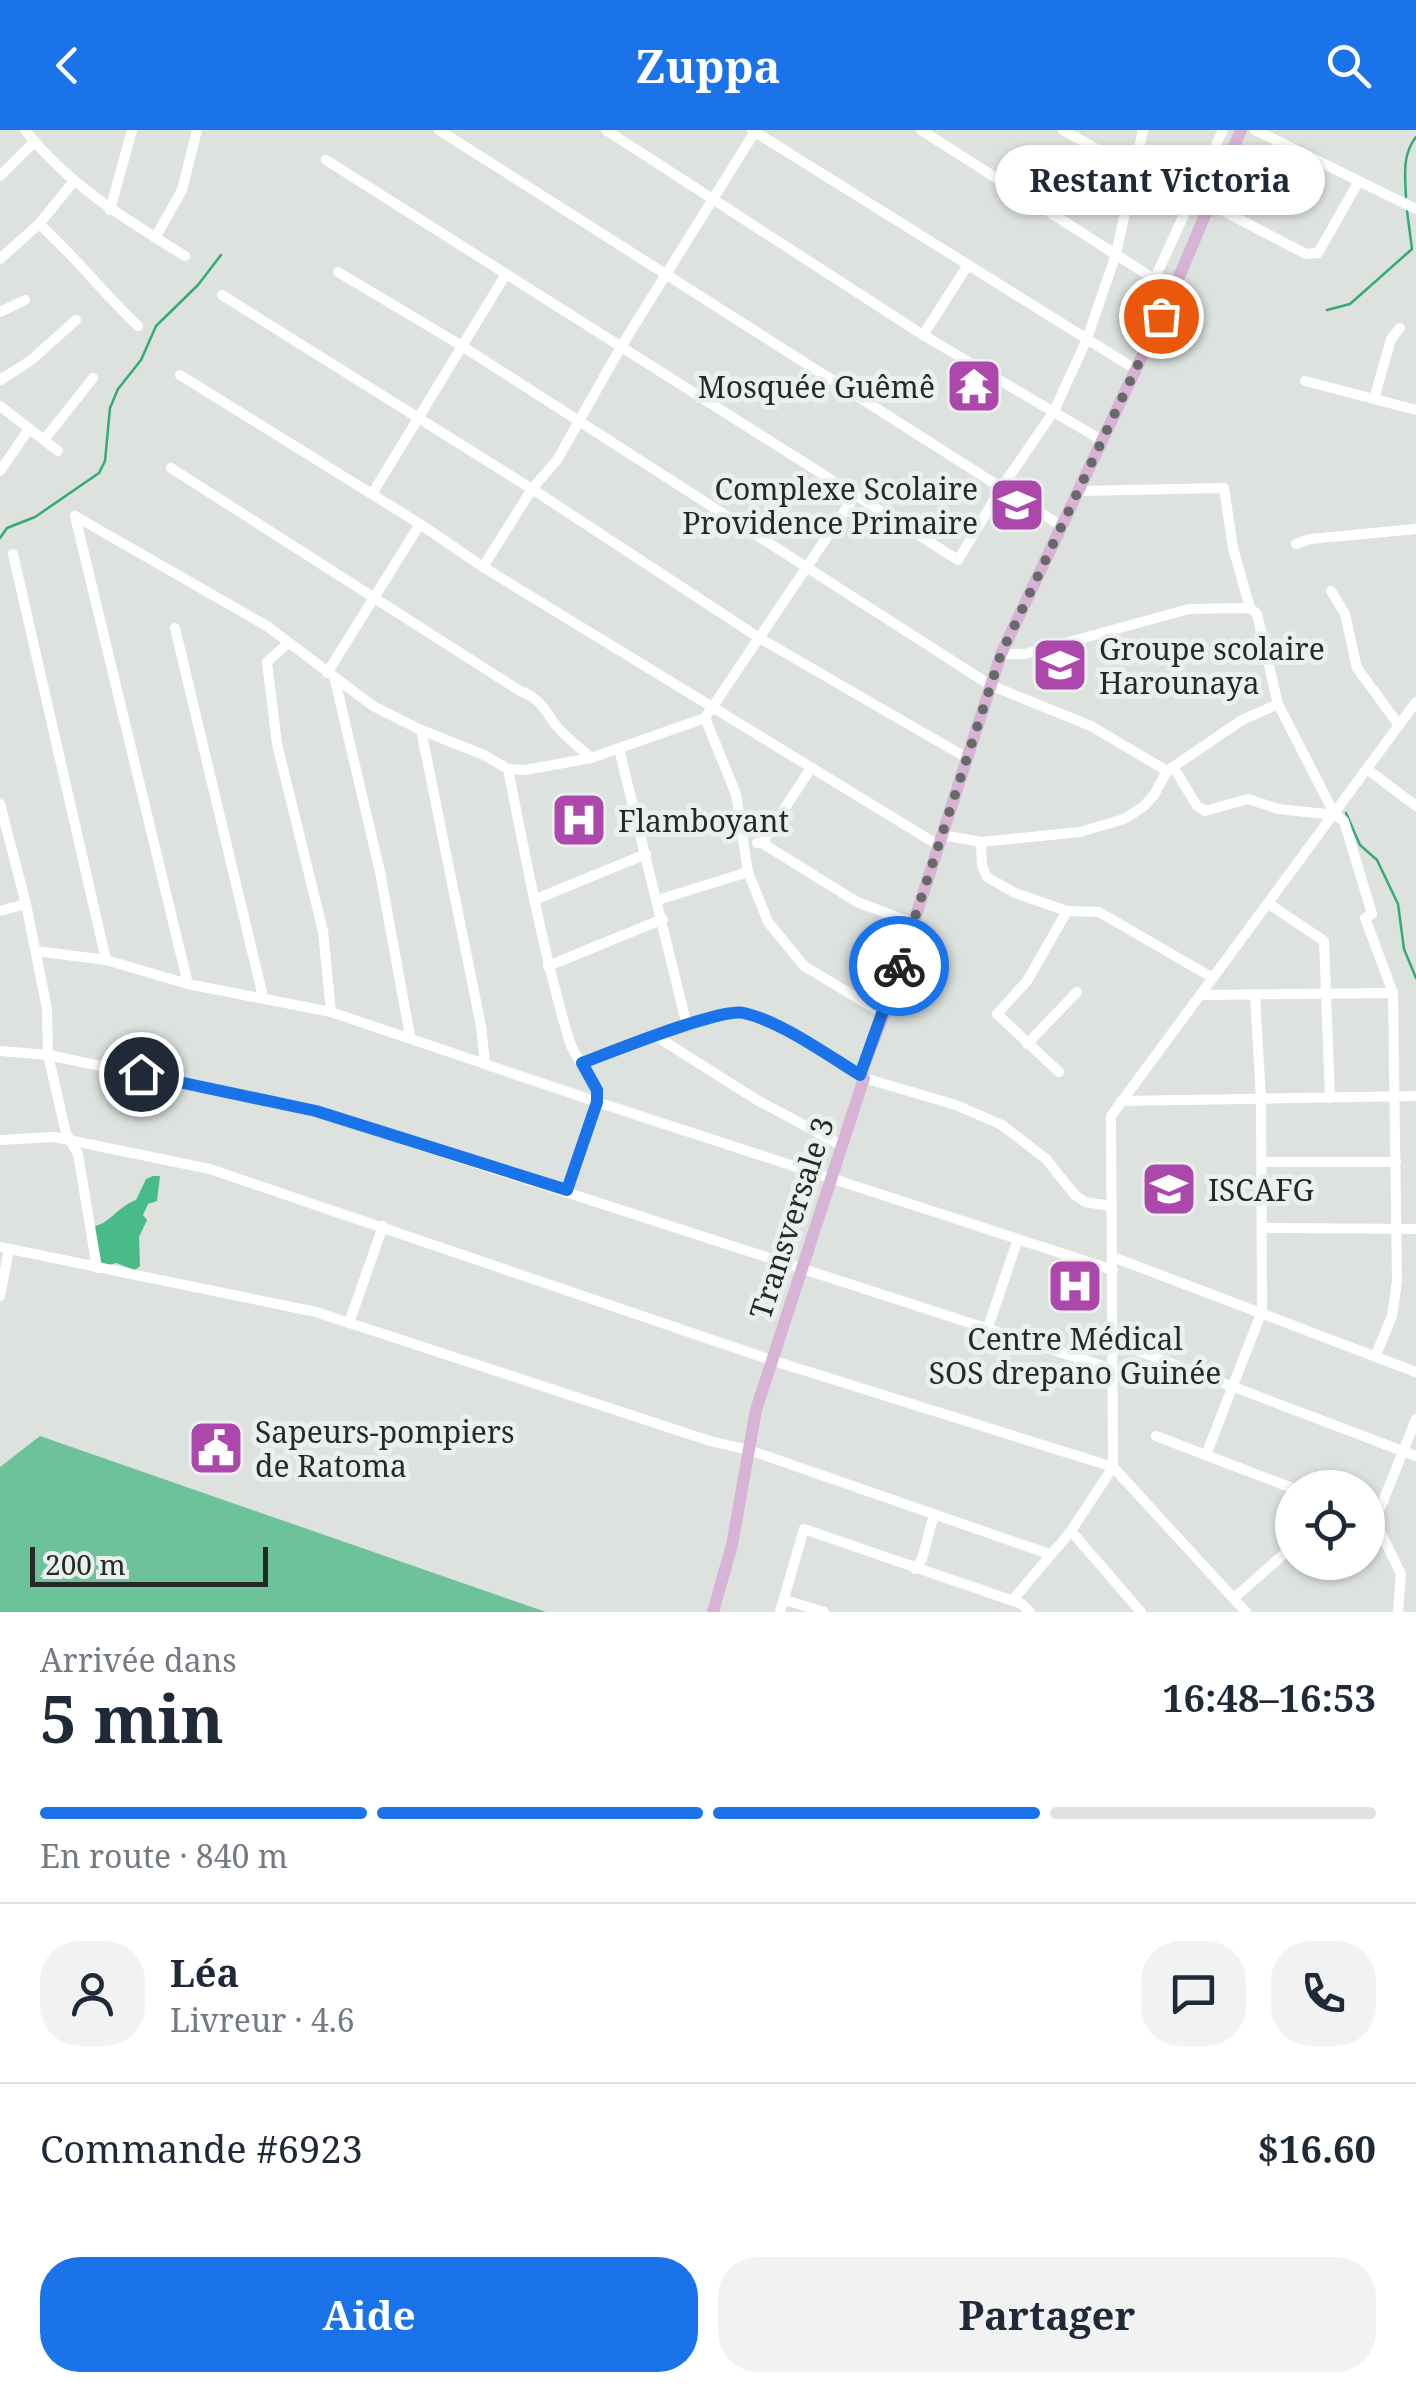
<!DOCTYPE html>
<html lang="fr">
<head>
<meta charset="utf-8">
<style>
  :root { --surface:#fff; --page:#f2f2f3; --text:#1f2937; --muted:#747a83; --line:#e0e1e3; --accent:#1a73e8 }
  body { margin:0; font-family:"Noto Serif",serif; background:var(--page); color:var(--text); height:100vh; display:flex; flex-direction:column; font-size:38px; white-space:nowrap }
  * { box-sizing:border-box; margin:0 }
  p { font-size:32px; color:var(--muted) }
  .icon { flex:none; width:55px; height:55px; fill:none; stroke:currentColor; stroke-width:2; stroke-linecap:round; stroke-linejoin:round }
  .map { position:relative; height:1482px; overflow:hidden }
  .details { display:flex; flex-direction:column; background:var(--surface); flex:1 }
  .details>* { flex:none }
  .fabs { position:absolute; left:1275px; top:1340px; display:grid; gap:20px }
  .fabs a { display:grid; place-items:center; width:110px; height:110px; border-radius:50%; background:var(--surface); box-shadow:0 2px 8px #0004; font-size:50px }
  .scale { position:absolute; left:30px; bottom:25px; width:238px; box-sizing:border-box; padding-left:10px; border:5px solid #272928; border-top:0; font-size:28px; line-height:35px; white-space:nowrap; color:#272928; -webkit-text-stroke:8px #eaf0ed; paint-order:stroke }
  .pin { position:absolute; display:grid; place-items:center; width:85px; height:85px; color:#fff; margin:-42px; border:5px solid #fff; border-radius:50%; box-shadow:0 2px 10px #0007 }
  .courier { position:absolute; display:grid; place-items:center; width:100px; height:100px; margin:-50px; border:8px solid #1a73e8; border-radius:50%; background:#fff; color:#222; box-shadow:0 2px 12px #0007 }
  .bubble { position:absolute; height:70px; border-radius:35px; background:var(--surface); box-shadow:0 2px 8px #0004; font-size:32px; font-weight:700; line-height:70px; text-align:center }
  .overview em { font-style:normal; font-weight:700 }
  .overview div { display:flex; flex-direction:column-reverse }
  .overview { display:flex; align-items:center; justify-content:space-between; height:170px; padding:0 40px }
  h1 { font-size:65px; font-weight:700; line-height:75px }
  .bar { display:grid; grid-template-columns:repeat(4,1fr); gap:15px 10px; align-content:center; height:120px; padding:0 40px }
  .bar i { height:12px; border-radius:8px; background:var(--line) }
  .bar .current { background:var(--accent) }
  .bar p { grid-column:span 4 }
  .line { display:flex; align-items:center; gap:25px; padding:0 40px; border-top:2px solid var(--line) }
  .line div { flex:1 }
  .round { display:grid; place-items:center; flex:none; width:105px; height:105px; border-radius:40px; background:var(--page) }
  .cta { display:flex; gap:20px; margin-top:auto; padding:20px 40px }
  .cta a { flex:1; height:115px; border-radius:40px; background:var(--accent); color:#fff; font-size:40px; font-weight:700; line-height:115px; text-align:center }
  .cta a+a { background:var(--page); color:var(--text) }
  header { display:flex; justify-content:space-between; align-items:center; height:130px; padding:0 40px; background:var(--accent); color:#fff; font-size:45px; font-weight:700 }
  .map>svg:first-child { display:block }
  .green { fill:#6dc399 }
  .forest { fill:#48bb88 }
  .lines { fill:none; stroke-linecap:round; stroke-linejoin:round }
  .stream { stroke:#33aa78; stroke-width:2.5 }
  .minor { stroke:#fff; stroke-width:10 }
  .major { stroke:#d7b3d6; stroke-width:12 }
  .done { stroke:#676a68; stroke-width:10; stroke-dasharray:0 18 }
  .route { stroke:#1a73e8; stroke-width:12 }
  .labels { text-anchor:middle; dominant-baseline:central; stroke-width:10; stroke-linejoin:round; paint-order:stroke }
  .poi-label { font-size:30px; fill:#272928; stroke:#eaf0ed; text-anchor:start }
  .street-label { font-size:30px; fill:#272928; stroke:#eaf0ed }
</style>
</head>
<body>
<header><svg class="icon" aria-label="back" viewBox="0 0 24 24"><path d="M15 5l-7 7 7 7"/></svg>Zuppa<svg class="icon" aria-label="search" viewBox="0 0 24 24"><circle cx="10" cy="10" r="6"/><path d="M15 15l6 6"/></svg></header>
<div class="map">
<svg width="1416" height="1482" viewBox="0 0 1416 1482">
  <rect width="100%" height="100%" fill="#dde2df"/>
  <path class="green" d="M40,1306L546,1482H0V1337Z"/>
  <path class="forest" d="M153,1046H160L157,1071L148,1074L143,1085L147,1090L139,1107L140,1136L135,1140L116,1133L106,1136L95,1129L91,1097C111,1094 115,1078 136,1070L146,1049Z"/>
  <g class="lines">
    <g class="stream">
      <path d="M1406,67C1405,45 1402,25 1416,7"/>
      <path d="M1327,180L1350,174L1412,119L1407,81"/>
      <path d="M0,408L7,398L35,387L99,343L105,331L110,278L118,259L141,230L156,196L198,155L221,125"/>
      <path d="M1346,683L1360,715L1377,730L1398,774L1404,819L1416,848"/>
    </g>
    <g class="minor">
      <path d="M25,0C68,55 127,90 185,126"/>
      <path d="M439,0L1063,397"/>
      <path d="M606,0L923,205L1103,311"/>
      <path d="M752,0L1135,239"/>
      <path d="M921,0L1173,161"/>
      <path d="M1063,0L1191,72"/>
      <path d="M1255,0L1416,79"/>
      <path d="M326,30L958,430L1002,357L1054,281L1087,209L1116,124L1143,0"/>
      <path d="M0,46L34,12"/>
      <path d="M74,51L39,94C75,126 103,163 138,196"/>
      <path d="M1208,73L1306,124L1318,123L1359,51"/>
      <path d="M110,80L132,0"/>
      <path d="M155,108L182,60L197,0"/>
      <path d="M0,129L39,94"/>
      <path d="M338,142L462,216L990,555L1091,596L1167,641"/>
      <path d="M1154,150L1223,0"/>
      <path d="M222,165L532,359L761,509L967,628"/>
      <path d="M0,182L25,170"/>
      <path d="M923,205L968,135"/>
      <path d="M180,245L420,394L483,437L938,715"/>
      <path d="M0,250L30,231L76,190"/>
      <path d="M1305,251L1416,280"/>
      <path d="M1374,269L1391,209L1400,198"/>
      <path d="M0,276L58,321"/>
      <path d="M44,310L93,248"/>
      <path d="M171,338L520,561C541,569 543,578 555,594C564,606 579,617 591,628"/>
      <path d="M0,341L29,299"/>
      <path d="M1080,361L1224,358L1233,418L1250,478"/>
      <path d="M372,364L506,144"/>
      <path d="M75,386L267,496L373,576L421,600L484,625L508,639L525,640L591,628L705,588L856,364"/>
      <path d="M75,386L188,854"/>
      <path d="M1296,414L1310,409L1416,399"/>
      <path d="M13,424L106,830"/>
      <path d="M483,437L532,359L557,330L622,215L756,0"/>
      <path d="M1331,461L1345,484L1357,538L1399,595"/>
      <path d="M175,498L263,867"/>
      <path d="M287,514L267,532L277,614L323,801L331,882"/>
      <path d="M1001,524H1025L1189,479L1250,478L1257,484L1278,574L1335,685L1344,691L1372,784L1365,788L1393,863L1397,1151L1392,1186L1375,1227"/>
      <path d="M327,543L420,394"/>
      <path d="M335,550L380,742L410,906"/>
      <path d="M705,588L736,664L748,742L768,792L804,836L884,884"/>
      <path d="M421,600L481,896L485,933"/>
      <path d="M619,619L687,896"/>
      <path d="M1174,638L1197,676L1205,681L1248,669L1278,679L1335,685"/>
      <path d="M508,639C526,730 543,821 569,910C576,933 598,948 597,972L567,1060"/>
      <path d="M1367,639L1416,676"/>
      <path d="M0,674L26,774L47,879L48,925L66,1003L78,1024L97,1138"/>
      <path d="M942,705L981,712L1080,702L1124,689L1143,677L1154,665L1167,641L1242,590L1278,574"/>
      <path d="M981,712L982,736L987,747L1015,763L1067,781L1099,782L1213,848"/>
      <path d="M757,713H762L811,638"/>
      <path d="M762,713L857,772L913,793"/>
      <path d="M534,770L646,724"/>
      <path d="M658,770L748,742"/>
      <path d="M1269,774L1324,811L1330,968"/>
      <path d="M0,781L26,774"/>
      <path d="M36,821L106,830L188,854L331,882L597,972L1113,1140"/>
      <path d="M548,836L663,789"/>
      <path d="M1202,865L1393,863"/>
      <path d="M654,905L757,970L841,1015"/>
      <path d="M1027,914L1077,862"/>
      <path d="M0,921L48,925L315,981L1112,1239"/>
      <path d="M582,933C609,922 721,877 744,883C782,892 826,924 860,945"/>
      <path d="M1059,942L997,884L1027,851L1067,781"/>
      <path d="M864,948L956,975L1002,995L1046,1029L1075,1065L1085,1072L1111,1076"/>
      <path d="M1121,971L1416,966"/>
      <path d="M0,1010L54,1007L210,1039L771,1230L1113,1337L1071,1401L1012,1471"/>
      <path d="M1262,1032H1396"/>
      <path d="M1262,1098L1416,1099"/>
      <path d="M0,1117L316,1182L710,1311L749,1320L1049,1424"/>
      <path d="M1113,1127L1416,1242"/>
      <path d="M0,1166L9,1119"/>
      <path d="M349,1193L383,1096"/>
      <path d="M988,1197L1018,1109"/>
      <path d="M1112,1211L1416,1326"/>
      <path d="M1156,1306L1292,1358"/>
      <path d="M1206,1325L1262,1181L1261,969L1255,866"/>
      <path d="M1368,1388L1375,1391L1401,1444L1398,1482"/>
      <path d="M1375,1391L1416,1289"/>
      <path d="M1071,1401L1141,1482"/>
      <path d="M915,1439L922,1429L934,1384"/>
      <path d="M1234,1468L1292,1417"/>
      <path d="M785,1470L824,1482"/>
      <path d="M780,1482L804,1399L1022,1474L1030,1482"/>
      <path d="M1246,1482L1113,1337L1111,986L1416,572"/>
    </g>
    <path class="major" d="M713,1482L732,1415L756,1280L864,948L860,945L884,884L1001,524L1173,161L1241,0"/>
  </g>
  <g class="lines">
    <path class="done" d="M899,836L1001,524L1161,186"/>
    <path class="route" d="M141,944L316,981L567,1060L597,972V960L582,933C609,923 721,877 744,883C782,892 826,924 860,945L899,836"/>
  </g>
  <defs>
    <g id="temple-square" transform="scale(2.875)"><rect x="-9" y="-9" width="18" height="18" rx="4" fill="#ac47ac" stroke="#eaf0ed"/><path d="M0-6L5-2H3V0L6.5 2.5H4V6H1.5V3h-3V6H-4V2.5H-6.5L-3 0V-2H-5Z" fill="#fff"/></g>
    <g id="school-square" transform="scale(2.875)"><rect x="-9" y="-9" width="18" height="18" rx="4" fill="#ac47ac" stroke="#eaf0ed"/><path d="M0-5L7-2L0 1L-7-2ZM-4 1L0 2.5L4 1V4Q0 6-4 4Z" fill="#fff"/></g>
    <g id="hospital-square" transform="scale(2.875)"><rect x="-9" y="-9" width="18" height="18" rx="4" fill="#ac47ac" stroke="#eaf0ed"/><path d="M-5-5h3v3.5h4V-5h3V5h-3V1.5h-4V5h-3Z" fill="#fff"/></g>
    <g id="university-square" transform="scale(2.875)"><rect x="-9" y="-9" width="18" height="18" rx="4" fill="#ac47ac" stroke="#eaf0ed"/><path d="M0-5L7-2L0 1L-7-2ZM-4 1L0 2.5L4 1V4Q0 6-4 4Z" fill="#fff"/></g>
    <g id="civic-square" transform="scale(2.875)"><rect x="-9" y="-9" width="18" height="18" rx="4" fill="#ac47ac" stroke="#eaf0ed"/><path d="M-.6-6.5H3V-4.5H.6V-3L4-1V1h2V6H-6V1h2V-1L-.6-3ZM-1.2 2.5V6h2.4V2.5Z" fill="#fff"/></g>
  </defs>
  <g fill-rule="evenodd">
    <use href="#temple-square" x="974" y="256"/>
    <use href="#school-square" x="1017" y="375"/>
    <use href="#school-square" x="1060" y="535"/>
    <use href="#hospital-square" x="579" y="690"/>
    <use href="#university-square" x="1169" y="1059"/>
    <use href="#hospital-square" x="1075" y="1156"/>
    <use href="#civic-square" x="216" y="1318"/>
  </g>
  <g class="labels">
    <g class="poi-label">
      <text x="935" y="256" text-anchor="end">Mosquée Guêmê</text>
      <text x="978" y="358" text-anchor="end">Complexe Scolaire<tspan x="978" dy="34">Providence Primaire</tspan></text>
      <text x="1099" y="518">Groupe scolaire<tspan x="1099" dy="34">Harounaya</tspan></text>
      <text x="618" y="690">Flamboyant</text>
      <text x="1208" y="1059">ISCAFG</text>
      <text x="1075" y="1208" text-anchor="middle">Centre Médical<tspan x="1075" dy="34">SOS drepano Guinée</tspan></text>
      <text x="255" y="1301">Sapeurs-pompiers<tspan x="255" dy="34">de Ratoma</tspan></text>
    </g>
    <g class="street-label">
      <text transform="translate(791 1088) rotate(-72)">Transversale 3</text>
    </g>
  </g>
</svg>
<div class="fabs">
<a><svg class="icon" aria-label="locate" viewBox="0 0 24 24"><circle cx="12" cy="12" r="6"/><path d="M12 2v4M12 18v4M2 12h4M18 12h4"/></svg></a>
</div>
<div class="scale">200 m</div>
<div class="pin" style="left:1161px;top:186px;background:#ea580c"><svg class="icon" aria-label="bag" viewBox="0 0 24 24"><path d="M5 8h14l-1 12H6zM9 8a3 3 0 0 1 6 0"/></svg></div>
<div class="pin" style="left:141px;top:944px;background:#1f2937"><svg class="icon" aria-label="home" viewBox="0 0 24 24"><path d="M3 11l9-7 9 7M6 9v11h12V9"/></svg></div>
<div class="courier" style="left:899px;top:836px"><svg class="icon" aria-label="bike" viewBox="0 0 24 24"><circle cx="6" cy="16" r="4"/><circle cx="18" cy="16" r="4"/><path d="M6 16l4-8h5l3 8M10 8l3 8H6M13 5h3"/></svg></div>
<div class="bubble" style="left:995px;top:15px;width:330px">Restant Victoria</div>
</div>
<section class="details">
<div class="overview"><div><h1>5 min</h1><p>Arrivée dans</p></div><em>16:48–16:53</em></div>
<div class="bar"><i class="current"></i><i class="current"></i><i class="current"></i><i></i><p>En route · 840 m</p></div>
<div class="line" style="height:180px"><a class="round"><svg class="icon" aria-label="person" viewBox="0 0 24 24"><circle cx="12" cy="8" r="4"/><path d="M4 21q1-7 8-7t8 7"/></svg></a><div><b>Léa</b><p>Livreur · 4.6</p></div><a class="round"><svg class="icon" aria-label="chat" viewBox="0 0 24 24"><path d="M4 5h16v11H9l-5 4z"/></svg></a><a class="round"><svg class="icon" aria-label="phone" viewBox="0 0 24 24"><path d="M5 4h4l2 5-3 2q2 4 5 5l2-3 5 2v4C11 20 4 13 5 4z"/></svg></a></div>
<div class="line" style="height:130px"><div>Commande #6923</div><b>$16.60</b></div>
<div class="cta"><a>Aide</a><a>Partager</a></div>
</section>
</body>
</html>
